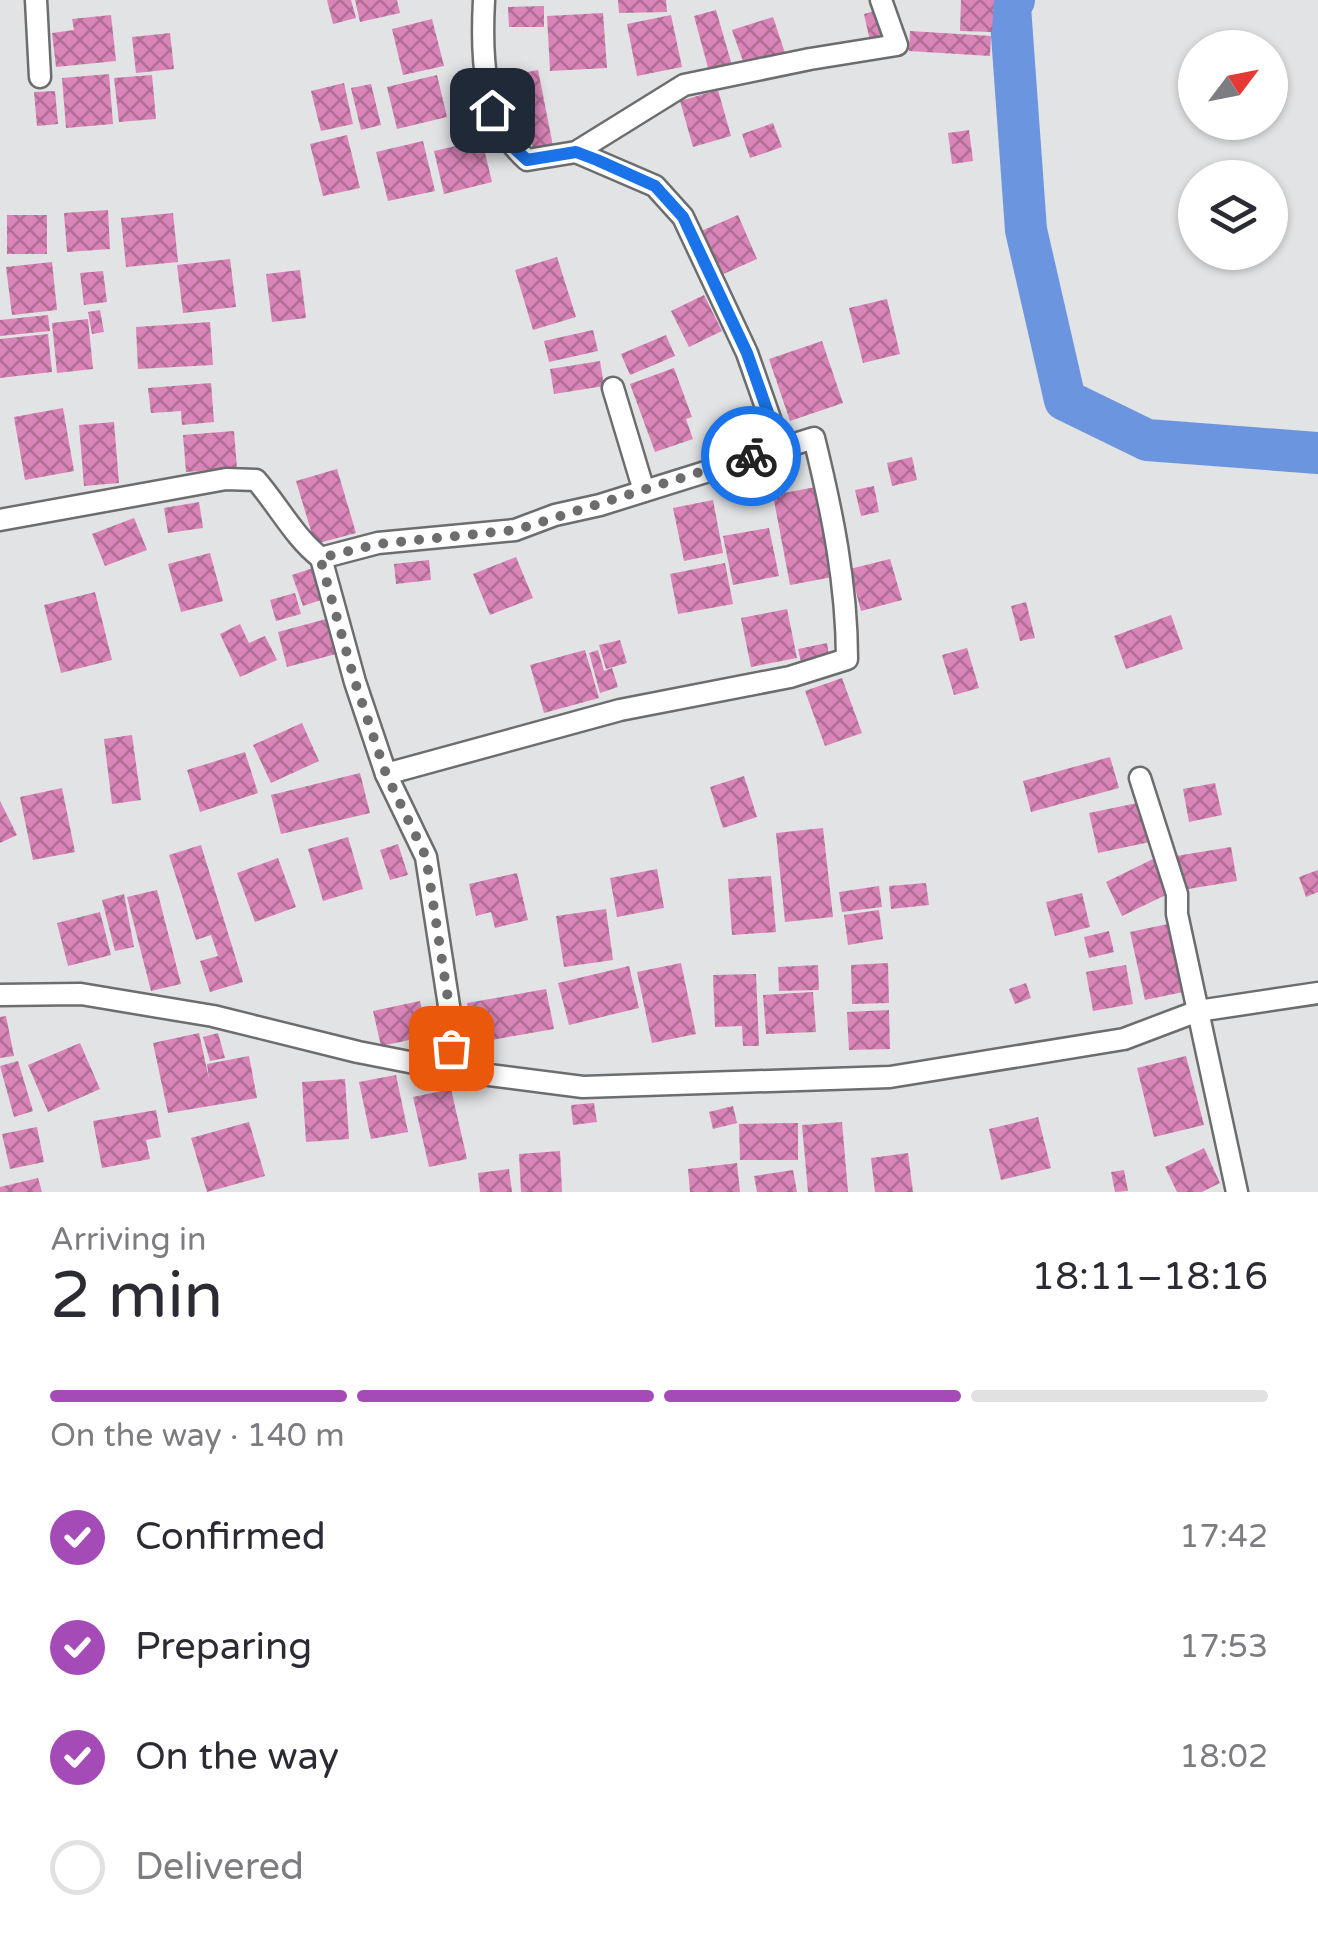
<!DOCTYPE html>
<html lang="en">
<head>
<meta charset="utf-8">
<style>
  :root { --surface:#fff; --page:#f2f2f3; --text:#2b2b33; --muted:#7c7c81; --line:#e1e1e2; --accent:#a44bb7 }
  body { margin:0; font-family:"Varela Round",sans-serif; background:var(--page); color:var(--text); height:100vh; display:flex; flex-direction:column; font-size:38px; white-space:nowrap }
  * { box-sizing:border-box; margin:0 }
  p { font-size:32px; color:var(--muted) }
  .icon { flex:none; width:55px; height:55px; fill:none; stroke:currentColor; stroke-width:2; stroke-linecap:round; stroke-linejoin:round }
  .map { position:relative; height:1192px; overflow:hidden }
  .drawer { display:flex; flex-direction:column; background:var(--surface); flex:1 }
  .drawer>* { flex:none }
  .needle { width:65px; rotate:58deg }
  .fabs { position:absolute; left:1178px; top:30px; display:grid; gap:20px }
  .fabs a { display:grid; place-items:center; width:110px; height:110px; border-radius:50%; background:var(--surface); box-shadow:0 2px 8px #0004; font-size:50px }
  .pin { position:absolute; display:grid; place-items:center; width:85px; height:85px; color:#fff; margin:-42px; border-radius:20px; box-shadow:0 5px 15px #0006 }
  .courier { position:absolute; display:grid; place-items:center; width:100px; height:100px; margin:-50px; border:8px solid #1a73e8; border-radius:50%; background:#fff; color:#222; box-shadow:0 2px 12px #0007 }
  .headline em { font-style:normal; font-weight:600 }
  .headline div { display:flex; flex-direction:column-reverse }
  .headline { display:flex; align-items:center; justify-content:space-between; height:170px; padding:0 50px }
  h1 { font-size:65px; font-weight:600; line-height:75px }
  .bar { display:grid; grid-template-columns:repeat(4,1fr); gap:15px 10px; align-content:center; height:120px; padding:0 50px }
  .bar i { height:12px; border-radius:8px; background:var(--line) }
  .bar .on { background:var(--accent) }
  .bar p { grid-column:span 4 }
  ol { padding:0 50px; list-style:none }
  li { display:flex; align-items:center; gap:30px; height:110px }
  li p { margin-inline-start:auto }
  li .icon { padding:10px; border-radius:50%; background:var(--accent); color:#fff; stroke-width:4 }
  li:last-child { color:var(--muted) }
  li i { width:55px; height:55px; border:5px solid var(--line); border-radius:50% }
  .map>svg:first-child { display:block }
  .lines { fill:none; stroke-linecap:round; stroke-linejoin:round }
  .river { stroke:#6b95df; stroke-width:42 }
  .building { fill:url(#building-cross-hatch) }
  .minor-casing { stroke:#6c6d6e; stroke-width:25 }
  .minor { stroke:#fff; stroke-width:20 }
  .done { stroke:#6d6d6e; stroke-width:10; stroke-dasharray:0 18 }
  .route { stroke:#1a73e8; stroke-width:12 }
</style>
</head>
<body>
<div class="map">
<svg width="1318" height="1192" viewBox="0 0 1318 1192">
  <defs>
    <pattern id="building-cross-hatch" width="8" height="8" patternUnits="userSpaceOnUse" patternTransform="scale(2.5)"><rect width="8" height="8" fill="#d985b8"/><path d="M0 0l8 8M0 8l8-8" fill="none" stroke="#b06d96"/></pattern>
  </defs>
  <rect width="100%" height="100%" fill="#e2e3e4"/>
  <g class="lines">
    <path class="river" d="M1014,0L1010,7L1026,230L1065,400L1147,440L1318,453"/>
  </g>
  <g class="building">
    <path d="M327,0H351L356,18L333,24Z"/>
    <path d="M355,0H397L400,13L360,22Z"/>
    <path d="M618,0H666L667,12L619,13Z"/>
    <path d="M961,0H994L992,32L960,31Z"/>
    <path d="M544,6V27H509L508,7Z"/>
    <path d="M716,10L733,69L710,75L694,16Z"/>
    <path d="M879,10L886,37L870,41L864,14Z"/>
    <path d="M603,13L607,68L550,71L547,16Z"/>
    <path d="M111,15L116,61L56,67L52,33L74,30L72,19Z"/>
    <path d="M671,15L682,67L637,76L627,24Z"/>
    <path d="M773,17L785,53L745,67L732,30Z"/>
    <path d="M432,19L444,66L403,75L392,29Z"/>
    <path d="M910,31L991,36L990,56L909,51Z"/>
    <path d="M170,33L174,69L136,73L132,37Z"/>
    <path d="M538,70L553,146L533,150L518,74Z"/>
    <path d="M109,74L113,124L66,128L62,78Z"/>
    <path d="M152,75L156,119L119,122L114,78Z"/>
    <path d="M437,75L447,117L397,129L387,87Z"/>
    <path d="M344,83L353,124L321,131L311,91Z"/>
    <path d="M371,84L381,125L361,130L351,88Z"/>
    <path d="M718,90L731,136L693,147L680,101Z"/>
    <path d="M55,91L58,124L37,126L34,92Z"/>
    <path d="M773,123L782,147L750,158L742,134Z"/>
    <path d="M969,130L973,161L952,164L948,133Z"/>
    <path d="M347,135L360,188L323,196L310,144Z"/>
    <path d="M482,140L492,182L444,194L434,151Z"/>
    <path d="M423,141L435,191L388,201L376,152Z"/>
    <path d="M108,210L110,249L67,252L64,213Z"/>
    <path d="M173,213L178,262L126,267L121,218Z"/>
    <rect x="7" y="215" width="40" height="39"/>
    <path d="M738,215L757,259L719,276L699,232Z"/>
    <path d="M557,257L576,317L533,330L515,270Z"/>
    <path d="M230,259L236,307L183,313L177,265Z"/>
    <path d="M52,262L57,310L12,315L6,267Z"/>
    <path d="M300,270L306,318L272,322L266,274Z"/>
    <path d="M103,271L107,302L84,305L80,273Z"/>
    <path d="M704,295L722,331L689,347L671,311Z"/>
    <path d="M887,299L900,354L863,363L849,308Z"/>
    <path d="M100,310L104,332L92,334L88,312Z"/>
    <path d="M48,315L50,331L0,336V320Z"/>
    <path d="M88,319L93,369L57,373L52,323Z"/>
    <path d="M210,322L213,365L138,369L136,327Z"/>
    <path d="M593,330L598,351L549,362L544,341Z"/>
    <path d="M48,334L52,372L0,378V339Z"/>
    <path d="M666,335L675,356L630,375L621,354Z"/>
    <path d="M822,341L843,403L790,421L769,359Z"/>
    <path d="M600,361L604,386L554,394L550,369Z"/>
    <path d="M674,368L692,417L686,419L693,439L655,452L630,384Z"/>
    <path d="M211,383L214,422L182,425L181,411L151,413L148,388Z"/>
    <path d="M63,408L74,471L25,480L14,417Z"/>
    <path d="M114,422L119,483L84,486L79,425Z"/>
    <path d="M752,430L759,446L726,459L719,444Z"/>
    <path d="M234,431L237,468L186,472L183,435Z"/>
    <path d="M912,457L917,480L892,486L887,463Z"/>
    <path d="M337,469L356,533L315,544L296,481Z"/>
    <path d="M874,486L879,512L861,516L855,490Z"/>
    <path d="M816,487L833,577L790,585L773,495Z"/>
    <path d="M713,500L723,553L684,561L673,508Z"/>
    <path d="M199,502L203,528L168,533L164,508Z"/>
    <path d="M134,518L147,550L105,566L92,534Z"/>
    <path d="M769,528L779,576L733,585L723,536Z"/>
    <path d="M210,553L223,601L181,612L168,564Z"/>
    <path d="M516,557L533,598L490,615L473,574Z"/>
    <path d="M890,559L902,600L861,611L850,569Z"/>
    <path d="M429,560L431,580L396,584L394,564Z"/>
    <path d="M725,563L733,604L678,614L670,574Z"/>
    <path d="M316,567L327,598L303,606L292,575Z"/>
    <path d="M95,592L112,660L61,673L44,605Z"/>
    <path d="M295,593L301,614L276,621L270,600Z"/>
    <path d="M1026,602L1035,638L1020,641L1011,606Z"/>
    <path d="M787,609L797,658L751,667L741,618Z"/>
    <path d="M1171,615L1183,649L1126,669L1114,636Z"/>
    <path d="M326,619L336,654L287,667L278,632Z"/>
    <path d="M240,624L249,643L265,636L277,660L240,677L220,634Z"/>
    <path d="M620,640L627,663L606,669L599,645Z"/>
    <path d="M827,643L829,656L801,662L798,649Z"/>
    <path d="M967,648L979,688L954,695L942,655Z"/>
    <path d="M585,650L599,698L544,713L530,665Z"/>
    <path d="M598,650L604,671L612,668L618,687L600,693L589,653Z"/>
    <path d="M842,678L862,733L825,746L805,691Z"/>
    <path d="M302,723L319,761L271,783L253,745Z"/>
    <path d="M132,735L141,800L112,804L104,739Z"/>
    <path d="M245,752L258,793L200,812L187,770Z"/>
    <path d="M1110,757L1119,788L1031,812L1023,781Z"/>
    <path d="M360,773L370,813L281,834L271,795Z"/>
    <path d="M744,776L757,817L723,828L710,787Z"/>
    <path d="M1215,783L1222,815L1189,822L1183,789Z"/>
    <path d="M62,788L75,852L33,860L20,797Z"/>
    <path d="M0,801L17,835L0,843Z"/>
    <path d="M1142,802L1150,842L1098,853L1089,813Z"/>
    <path d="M823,828L833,917L785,922L776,833Z"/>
    <path d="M348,837L363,889L323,901L308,849Z"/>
    <path d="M398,844L408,875L390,880L380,850Z"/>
    <path d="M201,845L243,982L210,992L200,961L218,956L211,935L196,940L169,855Z"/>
    <path d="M1231,847L1237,881L1182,890L1176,856Z"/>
    <path d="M278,858L296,907L255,922L237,873Z"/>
    <path d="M1153,859L1170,893L1122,916L1106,882Z"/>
    <path d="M657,869L664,908L617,917L610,878Z"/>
    <path d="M1318,870V892L1306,897L1299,877Z"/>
    <path d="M517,873L528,920L495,928L491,912L476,916L469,884Z"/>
    <path d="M771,876L776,932L732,935L728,879Z"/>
    <path d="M926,883L929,905L891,909L889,886Z"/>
    <path d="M879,886L882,907L842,912L839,892Z"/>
    <path d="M157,890L181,984L151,991L127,897Z"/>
    <path d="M1082,893L1090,927L1055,936L1046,902Z"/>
    <path d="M124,894L134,947L115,951L102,900Z"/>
    <path d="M606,909L613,960L564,967L556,916Z"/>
    <path d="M879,910L883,939L848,945L844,915Z"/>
    <path d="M100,912L111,955L68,966L57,923Z"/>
    <path d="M1173,923L1188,991L1145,1000L1130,932Z"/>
    <path d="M1109,931L1114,952L1089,958L1084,937Z"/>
    <path d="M681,963L696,1034L652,1043L637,972Z"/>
    <path d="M888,963L889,1003L852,1004L851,965Z"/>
    <path d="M818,965L819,990L779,991L778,967Z"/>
    <path d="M1126,965L1133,1004L1093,1011L1086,972Z"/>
    <path d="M629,966L639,1008L569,1025L558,983Z"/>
    <path d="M756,974L759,1046H743L742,1026L715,1027L713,975Z"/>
    <path d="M1026,983L1031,998L1015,1004L1009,989Z"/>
    <path d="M546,989L554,1029L474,1043L467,1003Z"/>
    <path d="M813,992L816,1032L766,1034L763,995Z"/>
    <path d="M420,1001L428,1036L381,1046L373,1011Z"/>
    <path d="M889,1010L890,1049L849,1050L847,1012Z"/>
    <path d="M6,1016L14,1056L0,1058V1017Z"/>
    <path d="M199,1033L209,1079L207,1064L249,1056L257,1098L168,1113L153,1043Z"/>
    <path d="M218,1033L225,1058L210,1061L203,1037Z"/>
    <path d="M80,1043L100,1089L48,1112L28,1065Z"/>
    <path d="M1186,1056L1204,1125L1154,1137L1137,1068Z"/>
    <path d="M18,1061L33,1111L14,1117L0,1066Z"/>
    <path d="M396,1075L408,1132L371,1139L359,1082Z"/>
    <path d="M345,1079L349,1139L306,1142L302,1082Z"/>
    <path d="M451,1089L467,1159L429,1167L413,1097Z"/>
    <path d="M594,1103L597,1122L573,1125L571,1105Z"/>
    <path d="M733,1106L737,1123L713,1129L709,1112Z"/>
    <path d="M156,1110L161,1137L146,1140L150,1159L102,1168L93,1121Z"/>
    <path d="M1038,1117L1051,1168L1001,1180L989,1129Z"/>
    <path d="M249,1122L265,1176L207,1192L191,1138Z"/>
    <path d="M842,1122L848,1192H808L802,1125Z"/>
    <path d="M798,1123V1160H740L739,1124Z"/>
    <path d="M37,1127L44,1162L10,1169L2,1134Z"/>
    <path d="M1204,1148L1220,1183L1202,1192H1177L1165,1167Z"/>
    <path d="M560,1151L562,1192H521L519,1154Z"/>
    <path d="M908,1153L913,1192H875L871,1158Z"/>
    <path d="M737,1163L740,1192H690L688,1169Z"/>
    <path d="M509,1169L512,1192H480L478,1173Z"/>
    <path d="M793,1170L797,1192H757L754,1176Z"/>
    <path d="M1124,1170L1128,1191L1115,1192L1111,1172Z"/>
    <path d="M38,1178L42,1192H0V1187Z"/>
  </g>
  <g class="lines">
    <g class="minor-casing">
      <g id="minor">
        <path d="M36,0L40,77"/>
        <path d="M484,0C481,56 482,120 527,160L576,152L684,85L810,59L897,45L881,0"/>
        <path d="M576,152L655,186L683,217L747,353L780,447"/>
        <path d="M613,388L644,491"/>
        <path d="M0,520L226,479L256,480C278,505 294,537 321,558L355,682L386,774L426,857L452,1025L450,1070"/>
        <path d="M321,558L378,543L515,530L555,515L600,505L814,438C832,511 847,584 847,659L790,677L620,710L386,774"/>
        <path d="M1140,778L1177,894V914L1237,1192"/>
        <path d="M0,995L81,994L213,1016L358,1052L450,1070L583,1087L890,1077L1124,1039L1198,1011L1318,993"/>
      </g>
    </g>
    <use href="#minor" class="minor"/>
  </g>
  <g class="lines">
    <path class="done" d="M451,1048L452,1025L426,857L386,774L355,682L320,558L378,544L516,530L751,456"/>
    <path class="route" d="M492,110L514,148L527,160L576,152L597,160L655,186L683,217L747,353L780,447L751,456"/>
  </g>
</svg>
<div class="fabs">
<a><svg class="needle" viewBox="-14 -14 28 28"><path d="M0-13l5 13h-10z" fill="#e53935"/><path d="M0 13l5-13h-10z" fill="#7c7c81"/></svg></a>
<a><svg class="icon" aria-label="layers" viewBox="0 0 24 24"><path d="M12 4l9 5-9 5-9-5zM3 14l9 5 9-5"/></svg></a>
</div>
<div class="pin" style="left:451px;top:1048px;background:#ea580c"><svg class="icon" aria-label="bag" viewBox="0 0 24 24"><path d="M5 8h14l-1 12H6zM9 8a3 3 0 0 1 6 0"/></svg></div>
<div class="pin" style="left:492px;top:110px;background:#1f2937"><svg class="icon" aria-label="home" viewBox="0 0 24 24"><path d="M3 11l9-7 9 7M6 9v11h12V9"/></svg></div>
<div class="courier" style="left:751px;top:456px"><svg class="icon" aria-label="bike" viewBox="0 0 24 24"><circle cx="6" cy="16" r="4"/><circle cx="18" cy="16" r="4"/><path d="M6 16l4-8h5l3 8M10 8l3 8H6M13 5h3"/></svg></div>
</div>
<section class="drawer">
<div class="headline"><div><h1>2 min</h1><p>Arriving in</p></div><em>18:11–18:16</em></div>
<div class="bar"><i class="on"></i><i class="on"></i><i class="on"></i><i></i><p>On the way · 140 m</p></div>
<ol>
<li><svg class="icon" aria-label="check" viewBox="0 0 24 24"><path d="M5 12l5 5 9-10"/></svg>Confirmed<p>17:42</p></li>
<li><svg class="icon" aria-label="check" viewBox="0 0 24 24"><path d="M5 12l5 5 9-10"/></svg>Preparing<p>17:53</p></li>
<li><svg class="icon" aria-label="check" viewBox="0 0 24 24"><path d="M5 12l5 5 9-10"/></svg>On the way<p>18:02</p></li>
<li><i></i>Delivered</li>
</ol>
</section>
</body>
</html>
